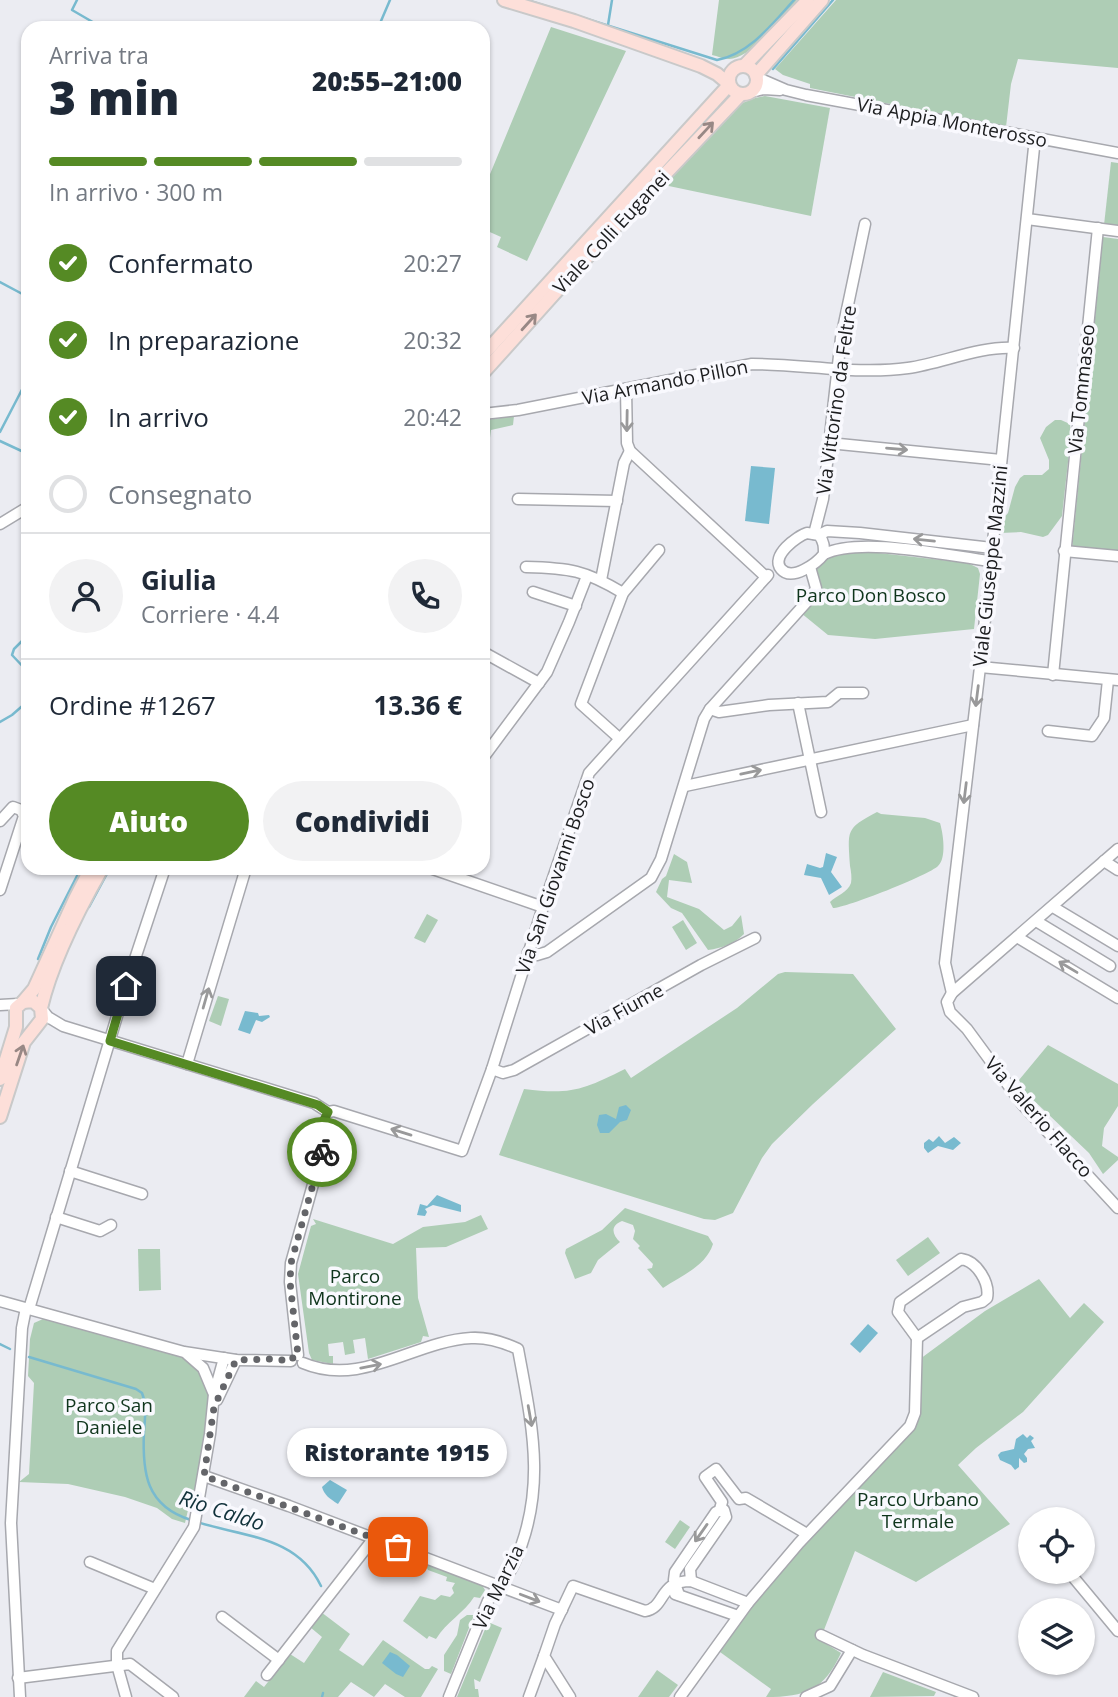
<!DOCTYPE html>
<html lang="it">
<head>
<meta charset="utf-8">
<style>
  :root { --surface:#fff; --page:#f2f2f3; --text:#1f2937; --muted:#747a83; --line:#e0e1e3; --accent:#558a24 }
  body { margin:0; font-family:"Open Sans",sans-serif; background:var(--page); color:var(--text); height:100vh; display:flex; flex-direction:column; font-size:26px; white-space:nowrap }
  * { box-sizing:border-box; margin:0 }
  p { font-size:23px; color:var(--muted) }
  .icon { flex:none; width:38px; height:38px; fill:none; stroke:currentColor; stroke-width:2; stroke-linecap:round; stroke-linejoin:round }
  .map { position:relative; flex:1; overflow:hidden }
  .drawer { position:absolute; left:21px; top:21px; width:469px; height:854px; display:flex; flex-direction:column; background:var(--surface); border-radius:21px; box-shadow:0 2px 5px #0004 }
  .drawer>* { flex:none }
  .fabs { position:absolute; left:1018px; top:1507px; display:grid; gap:14px }
  .fabs a { display:grid; place-items:center; width:77px; height:77px; border-radius:50%; background:var(--surface); box-shadow:0 2px 5px #0004; font-size:35px }
  .pin { position:absolute; display:grid; place-items:center; width:60px; height:60px; color:#fff; margin:-30px; border-radius:14px; box-shadow:0 4px 10px #0006 }
  .courier { position:absolute; display:grid; place-items:center; width:70px; height:70px; margin:-35px; border:5px solid #558a24; border-radius:50%; background:#fff; color:#222; box-shadow:0 2px 9px #0007 }
  .bubble { position:absolute; height:49px; border-radius:24px; background:var(--surface); box-shadow:0 2px 5px #0004; font-size:23px; font-weight:800; line-height:49px; text-align:center }
  .overview em { font-style:normal; font-weight:800 }
  .overview div { display:flex; flex-direction:column-reverse }
  .overview { display:flex; align-items:center; justify-content:space-between; height:119px; padding:0 28px }
  h1 { font-size:46px; font-weight:800; line-height:52px }
  .bar { display:grid; grid-template-columns:repeat(4,1fr); gap:10px 7px; align-content:center; height:84px; padding:0 28px }
  .bar i { height:9px; border-radius:5px; background:var(--line) }
  .bar .current { background:var(--accent) }
  .bar p { grid-column:span 4 }
  .line { display:flex; align-items:center; gap:18px; padding:0 28px; border-top:2px solid var(--line) }
  .line div { flex:1 }
  .round { display:grid; place-items:center; flex:none; width:74px; height:74px; border-radius:37px; background:var(--page) }
  ol { padding:0 28px; list-style:none }
  li { display:flex; align-items:center; gap:21px; height:77px }
  li p { margin-inline-start:auto }
  li .icon { padding:7px; border-radius:50%; background:var(--accent); color:#fff; stroke-width:4 }
  li:last-child { color:var(--muted) }
  li i { width:38px; height:38px; border:4px solid var(--line); border-radius:50% }
  .cta { display:flex; gap:14px; margin-top:auto; padding:14px 28px }
  .cta a { flex:1; height:80px; border-radius:42px; background:var(--accent); color:#fff; font-size:28px; font-weight:800; line-height:80px; text-align:center }
  .cta a+a { background:var(--page); color:var(--text) }
  .map>svg:first-child { display:block }
  .green { fill:#aecdb5 }
  .water { fill:#78bacf }
  .lines { fill:none; stroke-linecap:round; stroke-linejoin:round }
  .stream { stroke:#78bacf; stroke-width:2.5 }
  .minor-casing { stroke:#a7a8ae; stroke-width:13 }
  .major-casing { stroke:#c9c9c9; stroke-width:16 }
  .minor { stroke:#fff; stroke-width:10 }
  .major { stroke:#fddfd9; stroke-width:12 }
  .oneway { stroke:#988885 }
  .oneway2 { stroke:#99999a }
  .done { stroke:#646569; stroke-width:7; stroke-dasharray:0 12.6 }
  .route { stroke:#558a24; stroke-width:9 }
  .labels { text-anchor:middle; dominant-baseline:central; stroke-width:7; stroke-linejoin:round; paint-order:stroke }
  .street-label { font-size:19px; fill:#1c1d1f; stroke:#f9f9fe }
  .park-label { font-size:19px; fill:#0f351c; stroke:#f9f9fe }
  .water-label { font-size:21px; font-style:italic; fill:#11323b; stroke:#f9f9fe }
</style>
</head>
<body>
<div class="map">
<svg width="1118" height="1697" viewBox="0 0 1118 1697">
  <rect width="100%" height="100%" fill="#ebecf2"/>
  <g class="green">
    <path d="M719,0H797C783,16 751,59 729,59C724,59 717,56 712,55Z"/>
    <path d="M836,0H1118V68L1018,59L1011,84L1006,127L810,88V84L783,75L775,69Z"/>
    <path d="M551,27L626,51L527,261L497,247L501,237L483,229V191Z"/>
    <path d="M765,96L830,108L811,216L664,185L740,104L755,98Z"/>
    <path d="M1111,162L1118,163V226L1104,225Z"/>
    <path d="M1103,237L1118,239V554L1072,549Z"/>
    <path d="M514,416L513,425L491,430L483,493L487,494V502L483,508V450L487,420Z"/>
    <path d="M1055,420H1061L1070,424L1071,435L1062,516L1048,535L1043,537L1021,532L1000,533L1001,521L1008,513L1015,487L1020,478L1024,475H1042L1049,469V460L1040,438L1046,427Z"/>
    <path d="M861,551L968,563L978,568L980,574L974,629L875,639L828,635L801,613L820,590L816,567L833,552Z"/>
    <path d="M877,812L881,814L925,818L940,823C943,833 947,858 938,866C929,875 846,908 833,908L830,902C836,896 848,892 851,883C852,878 851,871 850,866C848,830 845,829 877,812Z"/>
    <path d="M674,854L687,862L692,883L669,880L667,897L699,909L724,930L732,926L741,915L744,934C734,944 722,948 708,950L682,913L671,908L656,892L662,879L666,876Z"/>
    <path d="M427,914L438,920L425,943L414,938Z"/>
    <path d="M683,920L697,943L686,950L672,927Z"/>
    <path d="M785,972L853,974L896,1029L813,1104L772,1144L762,1158L733,1213L715,1220L704,1219L499,1155L524,1089C570,1095 583,1090 625,1069L631,1078L737,1008L778,974Z"/>
    <path d="M218,996L229,999L221,1026L209,1021Z"/>
    <path d="M1048,1045L1118,1084V1106L1104,1128L1102,1146L1118,1157V1160L1103,1174L1089,1153L1027,1094L1019,1080Z"/>
    <path d="M625,1208L708,1236L713,1244C706,1266 681,1276 663,1288L647,1269L652,1268L653,1264L638,1248L640,1246L633,1239L635,1231L633,1225L622,1221C610,1226 612,1234 620,1242L598,1260L591,1273L575,1279L565,1253L566,1249L602,1230Z"/>
    <path d="M481,1215L488,1229L446,1247L416,1248L418,1298L429,1337L423,1336L421,1342L368,1359L365,1338L353,1340L355,1353L345,1355L343,1342L328,1344L329,1356H333V1364L312,1360L309,1353L298,1274L311,1226L316,1224L313,1219L393,1244L423,1227L465,1222Z"/>
    <path d="M928,1237L940,1253L908,1276L896,1260Z"/>
    <path d="M138,1249H160L161,1290L139,1291Z"/>
    <path d="M1039,1279L1070,1318L1084,1303L1104,1322L1023,1412L976,1448L958,1465L1010,1524L916,1582L855,1551L820,1640L841,1653C824,1690 806,1697 766,1697L771,1689L720,1652L758,1598L815,1532L909,1432L920,1359L985,1311Z"/>
    <path d="M43,1319L184,1358L201,1369L210,1390V1410L193,1507L188,1510L185,1523L172,1519L157,1508L125,1497L68,1484L19,1482L29,1474L34,1383L28,1376L30,1339L34,1323Z"/>
    <path d="M680,1520L690,1527L675,1549L665,1542Z"/>
    <path d="M425,1564L482,1585L485,1590L480,1598L474,1597C464,1613 446,1622 436,1639L429,1636L427,1639L403,1621L420,1596L435,1600L441,1595L450,1597L454,1593L452,1588L455,1583L446,1581L447,1577L428,1570Z"/>
    <path d="M321,1612L350,1634L339,1650L363,1666L383,1640L425,1669H429L432,1666L438,1669L421,1697H405L385,1684L374,1697L351,1682L338,1697H244L256,1681L264,1687L290,1654L304,1663L322,1637L310,1627Z"/>
    <path d="M467,1615H474L451,1674L444,1671V1655L457,1635L460,1620Z"/>
    <path d="M488,1622L502,1628L480,1682L474,1679L475,1689H478L479,1697H457Z"/>
    <path d="M657,1670L678,1685L669,1697H638Z"/>
    <path d="M883,1672L936,1692L934,1696L870,1697Z"/>
  </g>
  <g class="water">
    <path d="M751,466L775,468L769,524L745,521Z"/>
    <path d="M826,853L837,857L831,872L842,887L829,895L821,878L804,875L807,864L820,868L823,867Z"/>
    <path d="M245,1011L258,1013L259,1016L269,1015L270,1017L262,1022L256,1020L250,1034L238,1030Z"/>
    <path d="M626,1105L631,1110L627,1120L620,1122L609,1133H600L597,1125L599,1115L606,1114L616,1119L619,1107Z"/>
    <path d="M939,1136L945,1143L954,1137L961,1143L953,1150L938,1146L928,1153L924,1148V1143L929,1139L933,1142Z"/>
    <path d="M437,1195L461,1205V1212L433,1205L425,1209L427,1212L425,1216L417,1215L420,1204L427,1206Z"/>
    <path d="M868,1324L878,1333L860,1353L850,1344Z"/>
    <path d="M1023,1434L1027,1438L1030,1435L1034,1438L1031,1441L1035,1448L1028,1449L1024,1454L1027,1458V1462L1024,1463L1019,1458V1467L1015,1470L1011,1465L1000,1460L998,1455L1001,1452L1014,1449L1016,1439Z"/>
    <path d="M330,1480L347,1490L338,1504C330,1499 324,1495 322,1487Z"/>
    <path d="M390,1652L397,1655L410,1666L403,1677L396,1674L382,1663Z"/>
  </g>
  <g class="lines">
    <g class="stream">
      <path d="M77,0L72,10L103,28"/>
      <path d="M527,0L717,60C750,54 773,23 794,0"/>
      <path d="M608,25L612,0"/>
      <path d="M378,28L390,0"/>
      <path d="M773,69L833,0"/>
      <path d="M0,282L28,297"/>
      <path d="M0,432L28,378"/>
      <path d="M0,441L28,454"/>
      <path d="M28,635L14,649L12,655L28,672"/>
      <path d="M0,722L12,715L28,701"/>
      <path d="M89,907L110,868"/>
      <path d="M38,959L51,927L81,868"/>
      <path d="M0,1344L10,1349"/>
      <path d="M29,1357L136,1389L142,1393C147,1405 145,1418 144,1431C142,1473 146,1506 191,1520"/>
      <path d="M197,1522C244,1537 297,1536 321,1586"/>
      <path d="M322,1697L323,1693"/>
    </g>
    <g class="minor-casing">
      <g id="minor">
        <path d="M756,77L786,90L806,95L1118,153"/>
        <path d="M750,92L764,89L780,90"/>
        <path d="M1027,219L1118,231"/>
        <path d="M626,389L627,443L630,451L766,577"/>
        <path d="M483,414L518,410L752,364C804,364 857,375 908,368C943,363 979,346 1014,348"/>
        <path d="M829,443L1001,460"/>
        <path d="M518,499L617,501"/>
        <path d="M0,524L28,507"/>
        <path d="M807,533L819,535C824,542 824,546 824,554C817,563 792,582 781,569C770,556 797,536 807,533Z"/>
        <path d="M814,534L823,499L841,338L865,224"/>
        <path d="M819,535L827,531L860,533L992,548"/>
        <path d="M1064,551L1118,556"/>
        <path d="M824,554C861,536 948,556 990,561"/>
        <path d="M526,567C569,568 585,570 623,593"/>
        <path d="M601,580L624,463L630,451"/>
        <path d="M533,592L576,606"/>
        <path d="M483,652L539,683"/>
        <path d="M980,667L1118,680"/>
        <path d="M1053,675L1098,228"/>
        <path d="M798,703L821,812"/>
        <path d="M710,709L719,712L769,705L828,702L839,693H863"/>
        <path d="M1048,731L1092,736L1104,718L1108,680"/>
        <path d="M619,738L581,704L623,593L659,550"/>
        <path d="M483,758L547,672L569,622L587,576"/>
        <path d="M685,786L973,725"/>
        <path d="M0,821L13,807L21,810L24,816L0,890"/>
        <path d="M1118,849L952,993L947,1002L950,1012L967,1029L1022,1104L1118,1208"/>
        <path d="M1104,861L1118,870"/>
        <path d="M430,868L543,907"/>
        <path d="M1053,907L1118,946"/>
        <path d="M1036,921L1110,966"/>
        <path d="M1017,937L1118,998"/>
        <path d="M528,952L537,955L547,952L651,878L661,859L704,719L710,709L813,595L816,588L810,567"/>
        <path d="M952,993L945,963L980,667L1035,138"/>
        <path d="M0,1005L18,1004"/>
        <path d="M43,1011L48,1017L63,1026L314,1103L328,1112L334,1111L462,1151L492,1069L543,907L589,773L768,575"/>
        <path d="M187,1064L246,868"/>
        <path d="M492,1069L503,1073L514,1070L701,965L755,938"/>
        <path d="M70,1171L142,1194"/>
        <path d="M56,1217L100,1231L111,1225"/>
        <path d="M961,1259C977,1261 990,1283 987,1298L982,1302L963,1307L917,1338L898,1312L900,1302Z"/>
        <path d="M0,1301L184,1352L236,1360L291,1361"/>
        <path d="M29,1309L127,983L165,868"/>
        <path d="M187,1354L203,1368L213,1392"/>
        <path d="M298,1355L290,1282L291,1263L329,1127"/>
        <path d="M303,1363C362,1388 414,1341 471,1338C487,1337 503,1342 518,1349C532,1425 548,1491 513,1566C506,1580 495,1588 488,1601L449,1697"/>
        <path d="M217,1400L236,1360"/>
        <path d="M204,1476L289,1506L562,1610"/>
        <path d="M720,1509L722,1502L705,1477L716,1469L739,1499L746,1498L807,1534"/>
        <path d="M90,1562L155,1589"/>
        <path d="M1069,1572L1118,1631"/>
        <path d="M675,1594L738,1616"/>
        <path d="M679,1595L674,1580L675,1572L716,1512L724,1510L726,1517L690,1569L691,1581"/>
        <path d="M222,1617L279,1660"/>
        <path d="M821,1635L863,1655L973,1697"/>
        <path d="M267,1675L374,1538"/>
        <path d="M18,1678L130,1664L173,1697"/>
        <path d="M20,1697L11,1523L22,1328L26,1308"/>
        <path d="M126,1697L117,1665V1651L194,1527L210,1434L214,1394L224,1358"/>
        <path d="M529,1697L544,1656"/>
        <path d="M570,1697L544,1656L555,1624L573,1586L645,1611C666,1608 658,1581 691,1581L748,1603"/>
        <path d="M680,1697L748,1603L799,1543L910,1426L915,1413L917,1338"/>
        <path d="M806,1697L830,1686L852,1650"/>
      </g>
    </g>
    <g class="major-casing">
      <g id="major">
        <path d="M504,0L574,21L701,66L717,74L729,84"/>
        <path d="M744,66L808,0"/>
        <circle cx="743" cy="80" r="14"/>
        <path d="M756,75L822,0"/>
        <path d="M483,355L729,85"/>
        <path d="M483,373L597,246L741,94"/>
        <path d="M23,1002L34,989L75,899L91,868"/>
        <path d="M41,1008C51,964 80,907 102,868"/>
        <path d="M0,1079L16,1027V1008L23,1002L33,1001L41,1008L42,1019L24,1042L0,1117"/>
      </g>
    </g>
    <use href="#minor" class="minor"/>
    <use href="#major" class="major"/>
  </g>
  <defs><path id="oneway-shaft" d="M-6 0H5M1.5-3L5.5 0L1.5 3" fill="none" stroke-width="1.6" stroke-linecap="round" stroke-linejoin="round" transform="scale(1.75)"/></defs>
  <g class="oneway">
    <use href="#oneway-shaft" transform="translate(706 130) rotate(-47)"/>
    <use href="#oneway-shaft" transform="translate(529 322) rotate(-48)"/>
    <use href="#oneway-shaft" transform="translate(20 1055) rotate(-71)"/>
  </g>
  <g class="oneway2">
    <use href="#oneway-shaft" transform="translate(627 421) rotate(91)"/>
    <use href="#oneway-shaft" transform="translate(897 449) rotate(5)"/>
    <use href="#oneway-shaft" transform="translate(924 540) rotate(-174)"/>
    <use href="#oneway-shaft" transform="translate(977 696) rotate(97)"/>
    <use href="#oneway-shaft" transform="translate(751 772) rotate(-12)"/>
    <use href="#oneway-shaft" transform="translate(965 793) rotate(97)"/>
    <use href="#oneway-shaft" transform="translate(1068 967) rotate(-149)"/>
    <use href="#oneway-shaft" transform="translate(206 998) rotate(-74)"/>
    <use href="#oneway-shaft" transform="translate(401 1132) rotate(-163)"/>
    <use href="#oneway-shaft" transform="translate(371 1366) rotate(-11)"/>
    <use href="#oneway-shaft" transform="translate(530 1416) rotate(80)"/>
    <use href="#oneway-shaft" transform="translate(701 1533) rotate(125)"/>
    <use href="#oneway-shaft" transform="translate(530 1598) rotate(21)"/>
  </g>
  <g class="lines">
    <path class="done" d="M322,1152L291,1263L290,1282L298,1355L294,1356L291,1361L273,1359L236,1360L214,1407L204,1476L398,1547"/>
    <path class="route" d="M126,986L110,1041L318,1105L328,1112L324,1120L330,1127L322,1152"/>
  </g>
  <g class="labels">
    <g class="street-label">
      <text transform="translate(952 122) rotate(11)">Via Appia Monterosso</text>
      <text transform="translate(611 232) rotate(-47)">Viale Colli Euganei</text>
      <text transform="translate(665 382) rotate(-11)">Via Armando Pillon</text>
      <text transform="translate(1081 389) rotate(-84)">Via Tommaseo</text>
      <text transform="translate(836 400) rotate(-82)">Via Vittorino da Feltre</text>
      <text transform="translate(990 566) rotate(-84)">Viale Giuseppe Mazzini</text>
      <text transform="translate(555 876) rotate(-71)">Via San Giovanni Bosco</text>
      <text transform="translate(624 1009) rotate(-29)">Via Fiume</text>
      <text transform="translate(1039 1117) rotate(49)">Via Valerio Flacco</text>
      <text transform="translate(498 1587) rotate(-64)">Via Marzia</text>
    </g>
    <g class="park-label">
      <text x="871" y="595">Parco Don Bosco</text>
      <text x="355" y="1276">Parco<tspan x="355" dy="22">Montirone</tspan></text>
      <text x="109" y="1405">Parco San<tspan x="109" dy="22">Daniele</tspan></text>
      <text x="918" y="1499">Parco Urbano<tspan x="918" dy="22">Termale</tspan></text>
    </g>
    <g class="water-label">
      <text transform="translate(222 1510) rotate(18)">Rio Caldo</text>
    </g>
  </g>
</svg>
<div class="fabs">
<a><svg class="icon" aria-label="locate" viewBox="0 0 24 24"><circle cx="12" cy="12" r="6"/><path d="M12 2v4M12 18v4M2 12h4M18 12h4"/></svg></a>
<a><svg class="icon" aria-label="layers" viewBox="0 0 24 24"><path d="M12 4l9 5-9 5-9-5zM3 14l9 5 9-5"/></svg></a>
</div>
<div class="pin" style="left:398px;top:1547px;background:#ea580c"><svg class="icon" aria-label="bag" viewBox="0 0 24 24"><path d="M5 8h14l-1 12H6zM9 8a3 3 0 0 1 6 0"/></svg></div>
<div class="pin" style="left:126px;top:986px;background:#1f2937"><svg class="icon" aria-label="home" viewBox="0 0 24 24"><path d="M3 11l9-7 9 7M6 9v11h12V9"/></svg></div>
<div class="courier" style="left:322px;top:1152px"><svg class="icon" aria-label="bike" viewBox="0 0 24 24"><circle cx="6" cy="16" r="4"/><circle cx="18" cy="16" r="4"/><path d="M6 16l4-8h5l3 8M10 8l3 8H6M13 5h3"/></svg></div>
<div class="bubble" style="left:287px;top:1428px;width:220px">Ristorante 1915</div>
<section class="drawer">
<div class="overview"><div><h1>3 min</h1><p>Arriva tra</p></div><em>20:55–21:00</em></div>
<div class="bar"><i class="current"></i><i class="current"></i><i class="current"></i><i></i><p>In arrivo · 300 m</p></div>
<ol>
<li><svg class="icon" aria-label="check" viewBox="0 0 24 24"><path d="M5 12l5 5 9-10"/></svg>Confermato<p>20:27</p></li>
<li><svg class="icon" aria-label="check" viewBox="0 0 24 24"><path d="M5 12l5 5 9-10"/></svg>In preparazione<p>20:32</p></li>
<li><svg class="icon" aria-label="check" viewBox="0 0 24 24"><path d="M5 12l5 5 9-10"/></svg>In arrivo<p>20:42</p></li>
<li><i></i>Consegnato</li>
</ol>
<div class="line" style="height:126px"><a class="round"><svg class="icon" aria-label="person" viewBox="0 0 24 24"><circle cx="12" cy="8" r="4"/><path d="M4 21q1-7 8-7t8 7"/></svg></a><div><b>Giulia</b><p>Corriere · 4.4</p></div><a class="round"><svg class="icon" aria-label="phone" viewBox="0 0 24 24"><path d="M5 4h4l2 5-3 2q2 4 5 5l2-3 5 2v4C11 20 4 13 5 4z"/></svg></a></div>
<div class="line" style="height:91px"><div>Ordine #1267</div><b>13.36 €</b></div>
<div class="cta"><a>Aiuto</a><a>Condividi</a></div>
</section>
</div>
</body>
</html>
